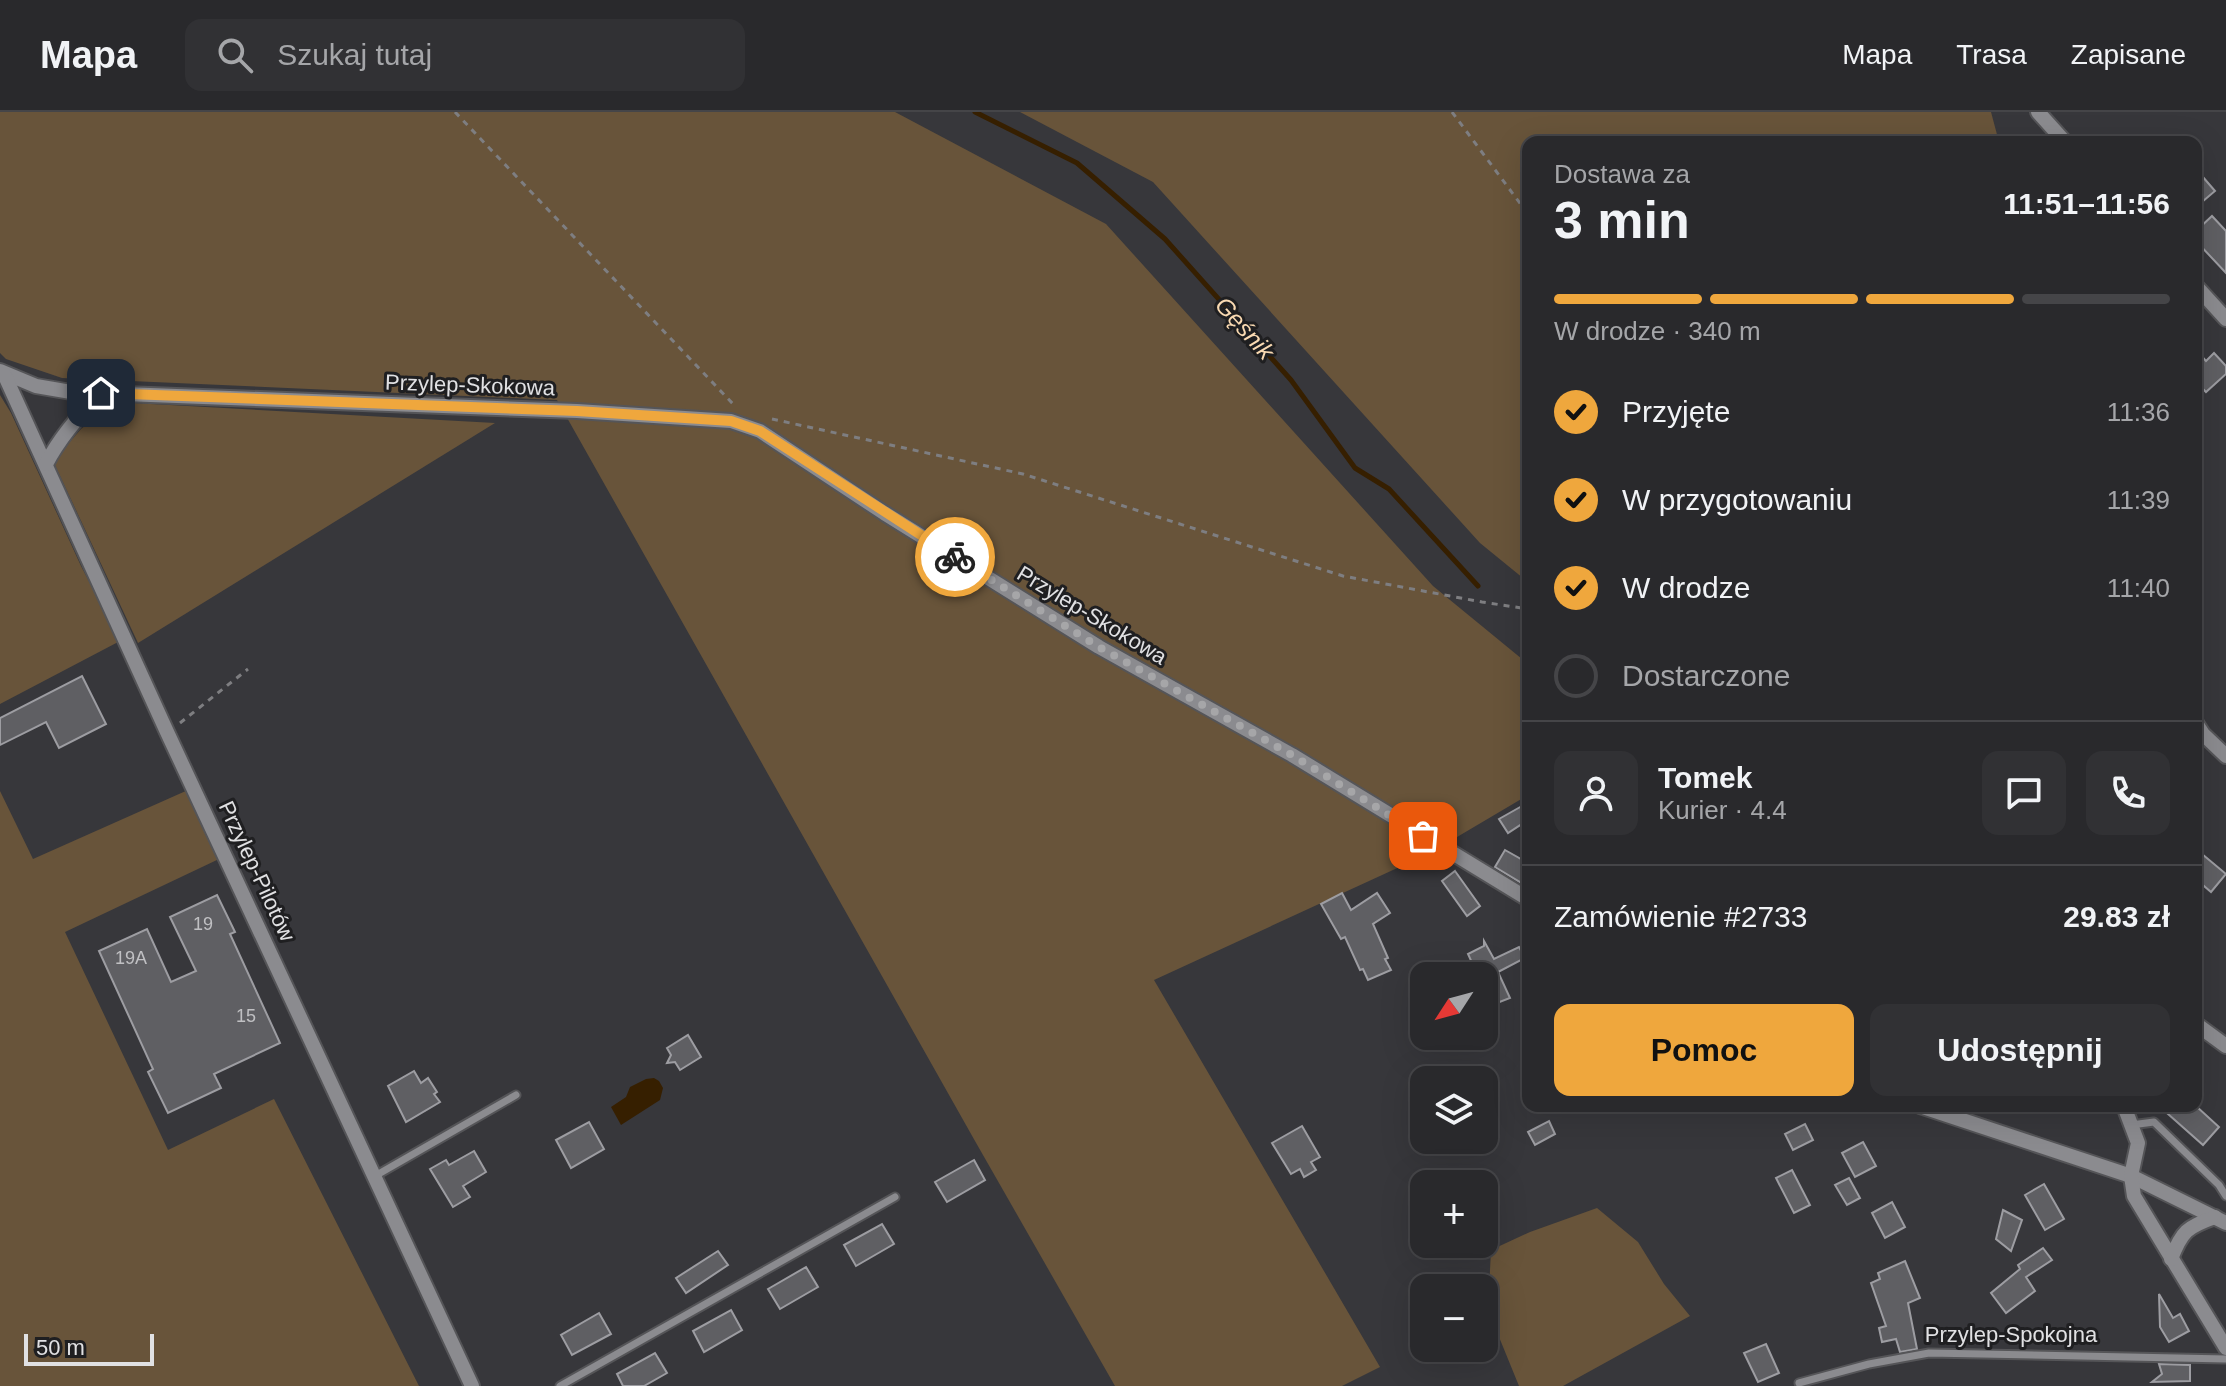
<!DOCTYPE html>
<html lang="pl">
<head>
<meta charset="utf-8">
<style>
  :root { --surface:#29292c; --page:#313134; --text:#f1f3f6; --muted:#a5a6a9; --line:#454548; --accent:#efa73d }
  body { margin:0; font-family:Helvetica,sans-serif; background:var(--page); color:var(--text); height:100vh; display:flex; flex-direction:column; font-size:30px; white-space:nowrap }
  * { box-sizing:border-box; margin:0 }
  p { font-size:26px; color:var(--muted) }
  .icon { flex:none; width:44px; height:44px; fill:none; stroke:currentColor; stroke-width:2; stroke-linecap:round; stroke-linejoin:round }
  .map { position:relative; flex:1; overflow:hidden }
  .panel { position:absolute; left:1522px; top:24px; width:680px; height:976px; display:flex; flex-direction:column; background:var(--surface); border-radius:16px; box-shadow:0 8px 32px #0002,0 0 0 2px var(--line) }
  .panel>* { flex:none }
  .needle { width:52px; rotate:234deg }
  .controls { position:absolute; left:1410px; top:850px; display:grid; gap:16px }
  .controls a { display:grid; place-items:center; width:88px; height:88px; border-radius:16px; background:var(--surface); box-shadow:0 8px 32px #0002,0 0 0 2px var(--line); font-size:40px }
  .scale { position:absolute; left:24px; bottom:20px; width:130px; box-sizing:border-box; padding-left:8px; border:4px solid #e1e1e3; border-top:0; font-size:22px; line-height:28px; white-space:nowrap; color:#e1e1e3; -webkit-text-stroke:6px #1f1f21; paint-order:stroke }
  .pin { position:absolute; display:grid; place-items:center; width:68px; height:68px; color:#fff; margin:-34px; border-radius:16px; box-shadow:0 4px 12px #0006 }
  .courier { position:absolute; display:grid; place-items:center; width:80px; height:80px; margin:-40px; border:6px solid #efa73d; border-radius:50%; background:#fff; color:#222; box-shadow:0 2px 10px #0007 }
  .head em { font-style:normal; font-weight:800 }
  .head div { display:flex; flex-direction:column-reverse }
  .head { display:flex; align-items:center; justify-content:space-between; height:136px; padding:0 32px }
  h1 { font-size:52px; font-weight:800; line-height:60px }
  .bar { display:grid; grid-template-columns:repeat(4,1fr); gap:12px 8px; align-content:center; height:96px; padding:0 32px }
  .bar i { height:10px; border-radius:6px; background:var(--line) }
  .bar .on { background:var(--accent) }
  .bar p { grid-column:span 4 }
  .line { display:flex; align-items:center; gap:20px; padding:0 32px; border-top:2px solid var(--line) }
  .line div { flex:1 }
  .round { display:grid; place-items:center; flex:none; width:84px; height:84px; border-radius:16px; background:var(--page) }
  ol { padding:0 32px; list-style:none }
  li { display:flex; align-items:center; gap:24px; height:88px }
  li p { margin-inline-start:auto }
  li .icon { padding:8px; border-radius:50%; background:var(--accent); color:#111; stroke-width:4 }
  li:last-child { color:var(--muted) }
  li i { width:44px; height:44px; border:4px solid var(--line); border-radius:50% }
  .cta { display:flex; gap:16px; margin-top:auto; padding:16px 32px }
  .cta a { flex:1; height:92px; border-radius:16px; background:var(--accent); color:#111; font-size:32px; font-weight:800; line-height:92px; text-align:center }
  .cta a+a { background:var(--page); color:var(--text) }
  header { display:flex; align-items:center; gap:48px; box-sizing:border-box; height:112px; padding:0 40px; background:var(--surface); border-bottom:2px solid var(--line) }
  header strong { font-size:38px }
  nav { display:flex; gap:44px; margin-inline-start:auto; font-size:28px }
  .search { width:560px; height:72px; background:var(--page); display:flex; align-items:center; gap:20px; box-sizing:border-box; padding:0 28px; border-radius:16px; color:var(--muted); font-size:30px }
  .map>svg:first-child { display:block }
  .green { fill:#68543a }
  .water { fill:#361f00 }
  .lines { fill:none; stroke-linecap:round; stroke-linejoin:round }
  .stream { stroke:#361f00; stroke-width:5 }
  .building { fill:#5f5f63; stroke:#9d9da2; stroke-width:2 }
  .lane-casing { stroke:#555558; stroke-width:11 }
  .street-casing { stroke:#555558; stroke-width:18 }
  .path { stroke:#7e7e81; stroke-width:3; stroke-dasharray:6 6; stroke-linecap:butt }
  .lane { stroke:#8b8b8f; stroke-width:7 }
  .street { stroke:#8b8b8f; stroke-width:14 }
  .done { stroke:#a6a6a8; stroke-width:8; stroke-dasharray:0 14.4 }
  .route { stroke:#efa73d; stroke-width:10 }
  .labels { text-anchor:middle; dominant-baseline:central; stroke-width:6; stroke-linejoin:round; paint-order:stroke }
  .number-label { font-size:18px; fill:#c0c0c3 }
  .street-label { font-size:22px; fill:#e1e1e3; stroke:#1f1f21 }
  .water-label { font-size:24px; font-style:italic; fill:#fadab2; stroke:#1f1f21 }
</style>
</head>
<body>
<header>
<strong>Mapa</strong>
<div class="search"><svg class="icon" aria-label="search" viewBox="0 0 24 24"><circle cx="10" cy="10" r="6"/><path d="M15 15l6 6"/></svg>Szukaj tutaj</div>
<nav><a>Mapa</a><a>Trasa</a><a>Zapisane</a></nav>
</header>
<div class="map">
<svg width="2226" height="1274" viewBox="0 0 2226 1274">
  <rect width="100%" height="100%" fill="#37373b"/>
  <g class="green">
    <path d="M0,0H895L1106,112L1433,474L1528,552V683L1430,741L1154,868L1380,1255L1342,1274H1115L975,1029L557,288L62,266L6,247L0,241Z"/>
    <path d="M1020,0H1991L1999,30H1528V470L1480,431L1153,70Z"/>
    <path d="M0,283L11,301L81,454L120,529L0,592Z"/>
    <path d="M115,290L495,311L138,531L53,349L81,317Z"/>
    <path d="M188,678L219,747L65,820L168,1038L274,987L419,1274H0V679L33,747Z"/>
    <path d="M1597,1096L1638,1130L1664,1172L1690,1204L1563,1274H1519L1488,1198L1491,1138L1530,1120Z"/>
  </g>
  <path class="water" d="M654,966L659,969L663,976L660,988L621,1013L611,995L626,985L630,975L646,967Z"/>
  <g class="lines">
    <path class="stream" d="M975,0L1077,51L1165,127L1291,268L1355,356L1389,377L1478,474"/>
  </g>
  <g class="building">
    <path d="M2196,57L2215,79L2196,95Z"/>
    <path d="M2212,104L2226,119V161L2196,129V119Z"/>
    <path d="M2196,238L2206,249L2214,241L2226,254V262L2206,280L2196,270Z"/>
    <path d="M82,564L106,612L59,636L46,610L0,633V606Z"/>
    <path d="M1522,694L1528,704V708L1508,721L1499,707Z"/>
    <path d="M1505,738L1528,751V775L1495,755Z"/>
    <path d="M2202,742L2226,762L2211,780L2196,767V749Z"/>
    <path d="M1455,759L1480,794L1467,804L1442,769Z"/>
    <path d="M1342,781L1351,798L1377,781L1390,801L1373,812L1388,846L1385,847L1391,858L1368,868L1363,857L1360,858L1345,825L1341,827L1321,792Z"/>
    <path d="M217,783L235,820L230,822L280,931L214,962L221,976L168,1001L148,960L153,957L99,839L147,817L171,870L196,859L170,805Z"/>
    <path d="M1484,829L1494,847L1519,835L1525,846L1498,860L1510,886L1484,896V864H1478L1468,842L1484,834Z"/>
    <path d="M688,923L701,945L680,958L675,950L667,951L671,943L667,936Z"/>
    <path d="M414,959L421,971L428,966L437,980L434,982L440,990L406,1010L388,974Z"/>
    <path d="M2159,994H2196L2219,1015L2203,1033Z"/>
    <path d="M1549,1009L1555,1022L1535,1033L1528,1020Z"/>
    <path d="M589,1010L604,1037L571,1056L556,1028Z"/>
    <path d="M1805,1012L1813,1028L1793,1038L1785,1022Z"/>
    <path d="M1302,1014L1320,1045L1311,1050L1316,1058L1304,1065L1300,1057L1291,1062L1272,1031Z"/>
    <path d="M1863,1030L1876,1054L1855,1065L1842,1041Z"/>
    <path d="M474,1039L486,1060L463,1074L470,1085L453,1095L430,1057L446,1048L449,1053Z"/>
    <path d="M974,1048L985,1068L947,1090L935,1070Z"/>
    <path d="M1792,1058L1810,1093L1794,1101L1776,1066Z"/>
    <path d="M1849,1066L1860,1086L1847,1093L1835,1073Z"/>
    <path d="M2044,1072L2064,1107L2045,1118L2025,1083Z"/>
    <path d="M1892,1090L1905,1115L1885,1126L1872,1101Z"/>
    <path d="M2003,1098L2022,1108L2011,1139L1996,1127Z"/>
    <path d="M882,1112L894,1132L856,1154L844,1133Z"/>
    <path d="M2043,1136L2052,1148L2026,1165L2035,1179L2006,1201L1991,1181L2020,1157L2018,1153Z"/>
    <path d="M718,1139L728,1153L686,1181L676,1166Z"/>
    <path d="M1905,1149L1920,1186L1908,1191L1917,1237L1900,1240L1896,1227L1882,1230L1879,1216L1886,1214L1871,1171L1880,1167L1878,1161Z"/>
    <path d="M806,1155L818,1175L780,1197L768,1177Z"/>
    <path d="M2159,1182L2173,1206L2180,1202L2189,1219L2169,1230L2160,1215Z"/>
    <path d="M731,1198L742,1218L704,1240L693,1219Z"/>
    <path d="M599,1201L611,1222L572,1243L561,1223Z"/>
    <path d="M1766,1232L1779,1261L1758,1270L1744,1241Z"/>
    <path d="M655,1241L667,1261L644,1274H623L617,1262Z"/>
    <path d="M2159,1252L2190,1253V1269L2152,1270L2162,1262Z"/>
  </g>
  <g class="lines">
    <g class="lane-casing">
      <g id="lane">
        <path d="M2131,1013L2154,1010L2219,1073L2226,1084"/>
        <path d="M375,1064L516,983"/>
        <path d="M1799,1271L1869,1252L1929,1241L2226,1247"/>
        <path d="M560,1274L895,1085"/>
      </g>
    </g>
    <g class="street-casing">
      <g id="street">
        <path d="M2038,0L2065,30"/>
        <path d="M2196,174L2226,207"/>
        <path d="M0,259L36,274L71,280L577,299L731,309L760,319L884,401L1099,535L1292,643L1528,787"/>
        <path d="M4,262L167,620L472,1274"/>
        <path d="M46,352C60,325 79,303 101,281"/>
        <path d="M2196,611L2203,622L2226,644"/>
        <path d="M2196,912L2226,934"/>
        <path d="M1920,994L2131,1064L2226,1111"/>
        <path d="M2124,994L2138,1031L2131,1064L2134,1084L2226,1236"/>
        <path d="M2171,1147C2182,1119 2187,1115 2215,1105"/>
      </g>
    </g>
    <g class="path">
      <path d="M455,0L734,293"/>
      <path d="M1452,0L1528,102"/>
      <path d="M772,307L1023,362L1343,464L1482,490L1528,497"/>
      <path d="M180,611L248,557"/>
    </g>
    <use href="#lane" class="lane"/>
    <use href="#street" class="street"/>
  </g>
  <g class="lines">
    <path class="done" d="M955,445L1099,535L1292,643L1423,724"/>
    <path class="route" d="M101,281L577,299L731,309L760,319L955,445"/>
  </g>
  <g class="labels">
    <g class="number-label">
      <text x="203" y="812">19</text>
      <text x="131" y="846">19A</text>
      <text x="246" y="904">15</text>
    </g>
    <g class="street-label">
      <text transform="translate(470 273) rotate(2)">Przylep-Skokowa</text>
      <text transform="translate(1092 503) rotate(31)">Przylep-Skokowa</text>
      <text transform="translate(257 759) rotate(65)">Przylep-Pilotów</text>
      <text x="2011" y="1222">Przylep-Spokojna</text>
    </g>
    <g class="water-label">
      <text transform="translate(1245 216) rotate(48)">Gęśnik</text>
    </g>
  </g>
</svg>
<div class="controls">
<a><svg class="needle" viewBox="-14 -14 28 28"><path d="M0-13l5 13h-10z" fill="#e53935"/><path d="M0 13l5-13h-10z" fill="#a5a6a9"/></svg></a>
<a><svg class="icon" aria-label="layers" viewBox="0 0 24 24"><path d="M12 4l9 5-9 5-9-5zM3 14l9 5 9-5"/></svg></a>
<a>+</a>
<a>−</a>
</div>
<div class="scale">50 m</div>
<div class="pin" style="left:1423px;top:724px;background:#ea580c"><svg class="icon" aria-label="bag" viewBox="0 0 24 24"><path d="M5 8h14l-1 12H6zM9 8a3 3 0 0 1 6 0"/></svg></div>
<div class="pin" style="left:101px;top:281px;background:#1f2937"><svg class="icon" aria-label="home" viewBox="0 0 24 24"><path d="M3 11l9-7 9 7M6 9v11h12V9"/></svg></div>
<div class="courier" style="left:955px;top:445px"><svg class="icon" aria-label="bike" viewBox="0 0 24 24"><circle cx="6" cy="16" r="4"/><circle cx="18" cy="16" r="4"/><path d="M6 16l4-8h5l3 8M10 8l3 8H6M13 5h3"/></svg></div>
<section class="panel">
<div class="head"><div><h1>3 min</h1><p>Dostawa za</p></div><em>11:51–11:56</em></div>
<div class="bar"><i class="on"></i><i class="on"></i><i class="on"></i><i></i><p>W drodze · 340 m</p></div>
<ol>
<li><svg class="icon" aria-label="check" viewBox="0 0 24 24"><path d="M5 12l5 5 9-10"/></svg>Przyjęte<p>11:36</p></li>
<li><svg class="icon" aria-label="check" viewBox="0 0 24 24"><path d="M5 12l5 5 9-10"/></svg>W przygotowaniu<p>11:39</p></li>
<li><svg class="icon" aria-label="check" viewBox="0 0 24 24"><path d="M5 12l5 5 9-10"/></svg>W drodze<p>11:40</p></li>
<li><i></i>Dostarczone</li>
</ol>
<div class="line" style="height:144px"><a class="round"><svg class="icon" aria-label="person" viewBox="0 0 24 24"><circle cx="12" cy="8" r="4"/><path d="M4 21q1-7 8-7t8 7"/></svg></a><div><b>Tomek</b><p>Kurier · 4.4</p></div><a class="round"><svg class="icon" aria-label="chat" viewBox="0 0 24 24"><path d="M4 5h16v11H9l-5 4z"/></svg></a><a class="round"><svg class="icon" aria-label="phone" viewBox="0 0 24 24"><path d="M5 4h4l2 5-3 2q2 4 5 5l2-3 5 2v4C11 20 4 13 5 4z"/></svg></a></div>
<div class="line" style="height:104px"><div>Zamówienie #2733</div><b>29.83 zł</b></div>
<div class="cta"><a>Pomoc</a><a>Udostępnij</a></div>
</section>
</div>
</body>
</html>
